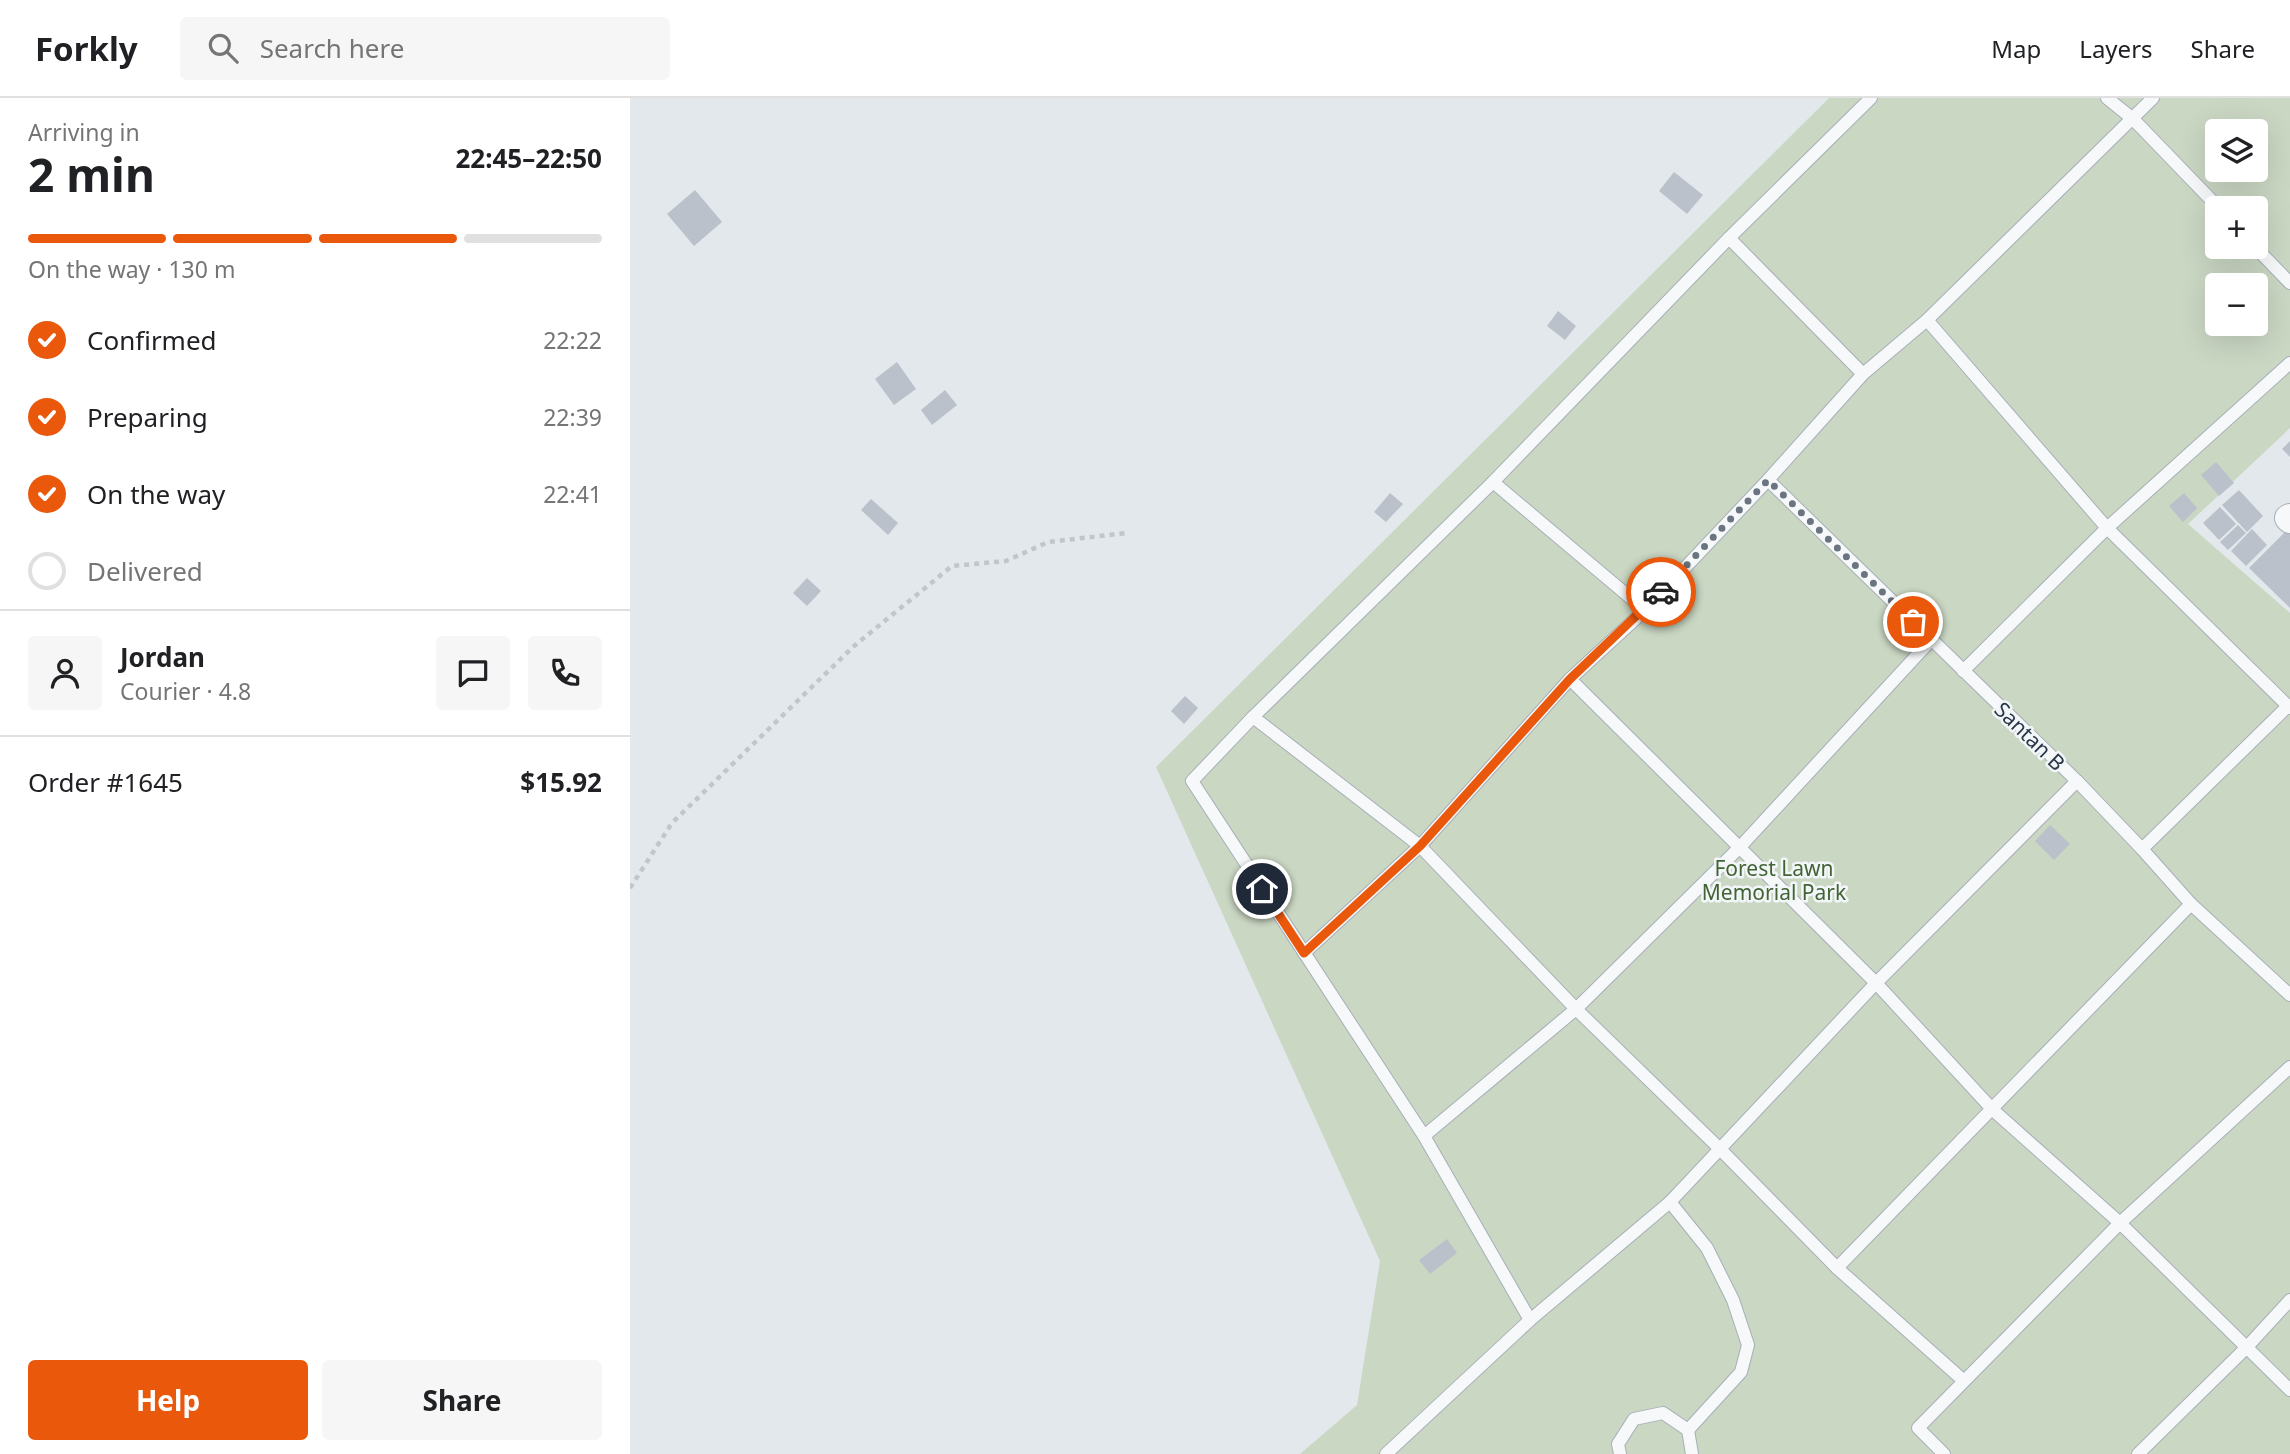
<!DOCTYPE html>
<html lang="en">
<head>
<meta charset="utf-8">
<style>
  :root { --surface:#fff; --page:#f6f6f6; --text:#202124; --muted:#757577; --line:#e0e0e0; --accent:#ea580c }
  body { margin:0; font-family:"Noto Sans",sans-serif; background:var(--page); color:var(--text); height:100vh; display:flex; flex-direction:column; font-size:26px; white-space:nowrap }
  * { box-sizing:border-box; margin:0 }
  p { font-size:23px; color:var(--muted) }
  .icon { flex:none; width:38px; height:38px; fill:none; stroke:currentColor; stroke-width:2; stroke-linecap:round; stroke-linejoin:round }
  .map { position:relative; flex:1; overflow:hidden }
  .sheet { display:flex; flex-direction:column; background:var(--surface); width:630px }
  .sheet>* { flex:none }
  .fabs { position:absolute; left:1575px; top:21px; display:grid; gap:14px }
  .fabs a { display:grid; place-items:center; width:63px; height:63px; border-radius:7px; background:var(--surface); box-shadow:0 7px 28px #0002; font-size:35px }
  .pin { position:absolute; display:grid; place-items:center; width:60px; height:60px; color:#fff; margin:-30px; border:4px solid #fff; border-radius:50%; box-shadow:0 2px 7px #0007 }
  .courier { position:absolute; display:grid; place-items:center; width:70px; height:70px; margin:-35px; border:5px solid #ea580c; border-radius:50%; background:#fff; color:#222; box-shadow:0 2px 9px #0007 }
  .head em { font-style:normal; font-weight:700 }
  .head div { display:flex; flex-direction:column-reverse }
  .head { display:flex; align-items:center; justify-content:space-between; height:119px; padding:0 28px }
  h1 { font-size:46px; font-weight:700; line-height:52px }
  .bar { display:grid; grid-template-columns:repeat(4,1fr); gap:10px 7px; align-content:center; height:84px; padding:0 28px }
  .bar i { height:9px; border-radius:5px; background:var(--line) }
  .bar .active { background:var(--accent) }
  .bar p { grid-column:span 4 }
  .line { display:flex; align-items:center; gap:18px; padding:0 28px; border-top:2px solid var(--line) }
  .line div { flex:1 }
  .round { display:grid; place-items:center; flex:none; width:74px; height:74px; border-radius:7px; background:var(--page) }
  ol { padding:0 28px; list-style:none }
  li { display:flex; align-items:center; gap:21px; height:77px }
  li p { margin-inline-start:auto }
  li .icon { padding:7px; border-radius:50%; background:var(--accent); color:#fff; stroke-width:4 }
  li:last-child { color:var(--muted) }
  li i { width:38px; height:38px; border:4px solid var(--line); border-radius:50% }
  .cta { display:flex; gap:14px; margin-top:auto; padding:14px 28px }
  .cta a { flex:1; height:80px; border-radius:7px; background:var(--accent); color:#fff; font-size:28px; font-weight:700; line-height:80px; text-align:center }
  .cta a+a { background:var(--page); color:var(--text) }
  header { display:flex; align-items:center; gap:42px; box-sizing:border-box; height:98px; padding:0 35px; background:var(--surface); border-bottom:2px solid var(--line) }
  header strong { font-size:33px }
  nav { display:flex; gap:38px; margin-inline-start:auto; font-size:24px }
  .search { width:490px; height:63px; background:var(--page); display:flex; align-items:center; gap:18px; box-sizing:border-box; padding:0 24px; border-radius:7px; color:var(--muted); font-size:26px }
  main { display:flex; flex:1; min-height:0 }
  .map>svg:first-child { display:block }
  .green { fill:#cad7c3; fill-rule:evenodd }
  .building { fill:#bac1cb }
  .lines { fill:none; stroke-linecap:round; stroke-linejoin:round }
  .lane-casing { stroke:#a7afb7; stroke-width:14 }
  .street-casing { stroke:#a7afb7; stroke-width:28 }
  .path { stroke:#c1c6cb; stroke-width:4.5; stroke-dasharray:5 5; stroke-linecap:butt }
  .lane { stroke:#f6f8fa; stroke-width:12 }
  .street { stroke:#f6f8fa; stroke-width:26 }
  .done { stroke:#6a7581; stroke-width:7; stroke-dasharray:0 12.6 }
  .route { stroke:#ea580c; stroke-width:9 }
  .labels { text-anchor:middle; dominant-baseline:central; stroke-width:5; stroke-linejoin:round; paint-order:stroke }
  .street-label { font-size:21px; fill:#293747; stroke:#f3f6f9 }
  .park-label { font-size:21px; fill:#426434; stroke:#f3f6f9 }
</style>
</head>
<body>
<header>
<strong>Forkly</strong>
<div class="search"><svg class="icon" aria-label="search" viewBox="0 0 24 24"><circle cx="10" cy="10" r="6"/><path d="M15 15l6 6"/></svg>Search here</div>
<nav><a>Map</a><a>Layers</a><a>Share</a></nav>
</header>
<main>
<section class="sheet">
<div class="head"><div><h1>2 min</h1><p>Arriving in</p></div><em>22:45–22:50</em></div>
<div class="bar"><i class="active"></i><i class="active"></i><i class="active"></i><i></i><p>On the way · 130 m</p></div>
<ol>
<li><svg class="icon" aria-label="check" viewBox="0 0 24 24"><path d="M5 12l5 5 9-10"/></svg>Confirmed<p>22:22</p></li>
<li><svg class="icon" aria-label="check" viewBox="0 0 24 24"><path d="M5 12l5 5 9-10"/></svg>Preparing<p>22:39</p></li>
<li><svg class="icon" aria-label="check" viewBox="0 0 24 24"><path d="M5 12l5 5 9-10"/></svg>On the way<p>22:41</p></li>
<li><i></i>Delivered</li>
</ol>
<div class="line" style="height:126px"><a class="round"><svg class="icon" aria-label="person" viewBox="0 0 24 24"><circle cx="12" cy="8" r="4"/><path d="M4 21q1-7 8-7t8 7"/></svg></a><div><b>Jordan</b><p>Courier · 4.8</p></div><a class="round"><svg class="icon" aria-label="chat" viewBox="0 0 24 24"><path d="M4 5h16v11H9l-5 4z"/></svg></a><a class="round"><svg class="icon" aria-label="phone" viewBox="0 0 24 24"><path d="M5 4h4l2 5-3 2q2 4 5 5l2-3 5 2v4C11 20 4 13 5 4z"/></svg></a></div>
<div class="line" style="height:91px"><div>Order #1645</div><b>$15.92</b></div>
<div class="cta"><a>Help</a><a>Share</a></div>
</section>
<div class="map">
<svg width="1660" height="1356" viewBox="0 0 1660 1356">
  <rect width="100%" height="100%" fill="#e3e8ec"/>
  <path class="green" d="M1199,0H1660V330L1558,426L1660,515V1356H670L727,1307L750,1163L526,669ZM1587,33H1626V72H1587ZM1587,110H1626V149H1587ZM1587,187H1626V226H1587Z"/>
  <g class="building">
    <path d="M1044,74L1073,97L1057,116L1029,93Z"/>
    <path d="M65,92L92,124L64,148L37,116Z"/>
    <path d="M928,213L946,228L935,242L917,228Z"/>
    <path d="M267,264L286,291L264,307L245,281Z"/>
    <path d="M315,292L327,307L302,327L291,312Z"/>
    <path d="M1660,343V359L1652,351Z"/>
    <path d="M1586,364L1604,385L1589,398L1571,377Z"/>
    <path d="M1609,392L1633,418L1617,434L1592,407Z"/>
    <path d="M760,395L773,406L756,424L744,414Z"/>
    <path d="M1554,395L1567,410L1553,424L1539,408Z"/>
    <path d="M241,401L268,425L258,437L231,412Z"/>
    <path d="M1590,409L1606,426L1589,442L1573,425Z"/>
    <path d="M1608,427L1616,435L1598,452L1590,444Z"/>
    <path d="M1622,431L1637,447L1616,468L1601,453Z"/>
    <path d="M1656,433L1660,436V510L1619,470Z"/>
    <path d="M177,480L191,493L177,508L163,495Z"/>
    <path d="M555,598L568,610L554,626L541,613Z"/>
    <path d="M1420,727L1440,746L1424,762L1405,743Z"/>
    <path d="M817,1141L827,1155L800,1176L789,1162Z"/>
  </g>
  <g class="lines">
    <g class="lane-casing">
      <g id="lane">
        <path d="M1477,0L1503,21L1589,110"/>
        <path d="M1099,140L1233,276"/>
        <path d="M1625,149L1660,185"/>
        <path d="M1297,222L1477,430L1660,610"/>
        <path d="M1138,382L1447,683L1512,751L1561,806L1660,897"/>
        <path d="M863,384L1015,512"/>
        <path d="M1333,573L1477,430L1660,265"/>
        <path d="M940,581L1246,885L1363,1012L1490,1125L1660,1292"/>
        <path d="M623,619L790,748L946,911L1089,1050L1207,1170"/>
        <path d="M1512,751L1658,608"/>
        <path d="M674,855L790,748L940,581L1015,512L1138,382L1233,276L1297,222L1523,0"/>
        <path d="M794,1038L946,911L1110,749L1301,542"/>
        <path d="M1040,1104L1077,1150L1103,1202L1118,1247L1111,1274L1058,1332"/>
        <path d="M900,1222L1040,1104L1246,885L1447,683"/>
        <path d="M1334,1283L1207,1170L1561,806"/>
        <path d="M756,1356L900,1222L794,1038L562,683L623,619L863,384L1099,140L1241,0"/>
        <path d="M990,1356L988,1346L1004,1321L1033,1315L1058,1332L1062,1356"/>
        <path d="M1314,1356L1288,1330L1490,1125L1660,969"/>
        <path d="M1508,1356L1616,1250L1660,1202"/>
      </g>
    </g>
    <g class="street-casing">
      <path id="street" d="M1660,419L1658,420L1660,422"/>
    </g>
    <path class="path" d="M0,790L42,725L224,548L322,468L376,463L418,444L496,435"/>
    <use href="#lane" class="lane"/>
    <use href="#street" class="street"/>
  </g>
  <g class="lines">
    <path class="done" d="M1031,494L1138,382L1283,524"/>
    <path class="route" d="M632,791L674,855L790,748L940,581L1031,494"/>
  </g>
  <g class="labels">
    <g class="street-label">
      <text transform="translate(1400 638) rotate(44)">Santan B</text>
    </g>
    <g class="park-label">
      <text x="1144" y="770">Forest Lawn<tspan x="1144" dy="24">Memorial Park</tspan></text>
    </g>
  </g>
</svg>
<div class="fabs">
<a><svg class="icon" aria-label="layers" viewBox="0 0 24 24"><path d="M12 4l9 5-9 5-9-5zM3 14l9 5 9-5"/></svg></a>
<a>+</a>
<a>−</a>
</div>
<div class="pin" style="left:1283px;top:524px;background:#ea580c"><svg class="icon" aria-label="bag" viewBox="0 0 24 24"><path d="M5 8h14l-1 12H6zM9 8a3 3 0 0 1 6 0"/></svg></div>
<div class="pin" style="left:632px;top:791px;background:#1f2937"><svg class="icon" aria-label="home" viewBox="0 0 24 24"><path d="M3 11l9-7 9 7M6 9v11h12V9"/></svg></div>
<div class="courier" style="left:1031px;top:494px"><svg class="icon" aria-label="car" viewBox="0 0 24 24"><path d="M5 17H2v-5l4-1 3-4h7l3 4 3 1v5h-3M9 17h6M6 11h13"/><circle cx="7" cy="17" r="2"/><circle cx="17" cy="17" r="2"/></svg></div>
</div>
</main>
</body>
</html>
